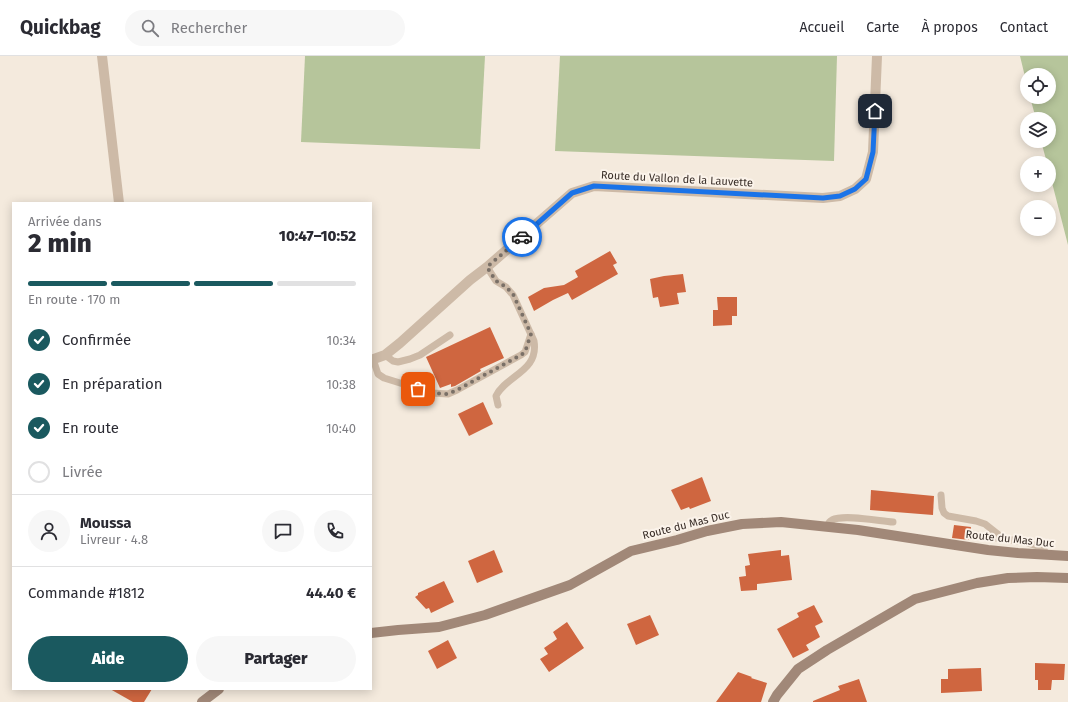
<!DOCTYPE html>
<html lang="fr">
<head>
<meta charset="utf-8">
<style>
  :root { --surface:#fff; --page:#f7f7f7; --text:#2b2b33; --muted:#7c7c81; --line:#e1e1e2; --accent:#1a595f }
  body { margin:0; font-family:"Fira Sans",sans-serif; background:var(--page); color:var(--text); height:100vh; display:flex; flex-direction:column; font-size:15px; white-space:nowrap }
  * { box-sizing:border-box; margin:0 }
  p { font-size:13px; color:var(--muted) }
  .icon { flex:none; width:22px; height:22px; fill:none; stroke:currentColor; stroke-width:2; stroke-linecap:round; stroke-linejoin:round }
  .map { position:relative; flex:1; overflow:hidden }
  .drawer { position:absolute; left:12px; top:146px; width:360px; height:488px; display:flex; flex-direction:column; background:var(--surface); border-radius:0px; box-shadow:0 2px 10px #0003 }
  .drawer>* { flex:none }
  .fabs { position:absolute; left:1020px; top:12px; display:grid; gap:8px }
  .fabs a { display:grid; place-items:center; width:36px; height:36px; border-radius:50%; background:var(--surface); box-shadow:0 2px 10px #0003; font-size:20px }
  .pin { position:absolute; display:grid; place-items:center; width:34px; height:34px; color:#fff; margin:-17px; border-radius:8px; box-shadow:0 2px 6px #0006 }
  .courier { position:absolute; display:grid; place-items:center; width:40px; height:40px; margin:-20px; border:3px solid #1a73e8; border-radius:50%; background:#fff; color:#222; box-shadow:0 1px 5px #0007 }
  .headline em { font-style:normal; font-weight:800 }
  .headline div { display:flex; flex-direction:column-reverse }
  .headline { display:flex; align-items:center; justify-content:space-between; height:68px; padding:0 16px }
  h1 { font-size:26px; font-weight:800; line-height:30px }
  .bar { display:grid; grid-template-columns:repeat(4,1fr); gap:6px 4px; align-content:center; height:48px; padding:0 16px }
  .bar i { height:5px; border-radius:3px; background:var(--line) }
  .bar .active { background:var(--accent) }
  .bar p { grid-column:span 4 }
  .line { display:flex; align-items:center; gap:10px; padding:0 16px; border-top:1px solid var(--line) }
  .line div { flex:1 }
  .round { display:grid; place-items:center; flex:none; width:42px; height:42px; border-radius:21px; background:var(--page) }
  ol { padding:0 16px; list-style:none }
  li { display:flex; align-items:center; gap:12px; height:44px }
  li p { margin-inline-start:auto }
  li .icon { padding:4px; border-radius:50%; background:var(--accent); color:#fff; stroke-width:4 }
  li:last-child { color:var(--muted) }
  li i { width:22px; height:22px; border:2px solid var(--line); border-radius:50% }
  .primary-button { display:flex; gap:8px; margin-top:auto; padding:8px 16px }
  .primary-button a { flex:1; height:46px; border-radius:24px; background:var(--accent); color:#fff; font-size:16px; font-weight:800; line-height:46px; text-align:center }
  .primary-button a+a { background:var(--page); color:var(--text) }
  header { display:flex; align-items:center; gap:24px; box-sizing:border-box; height:56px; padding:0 20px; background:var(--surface); border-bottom:1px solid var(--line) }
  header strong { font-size:19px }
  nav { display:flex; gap:22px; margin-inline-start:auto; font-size:14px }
  .search { width:280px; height:36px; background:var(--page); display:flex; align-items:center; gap:10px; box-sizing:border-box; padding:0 14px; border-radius:22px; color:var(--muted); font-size:15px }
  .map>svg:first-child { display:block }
  .green { fill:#b6c59b }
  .building { fill:#cf6640 }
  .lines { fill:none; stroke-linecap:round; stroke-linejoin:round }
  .lane { stroke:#cdbaa7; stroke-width:7 }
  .street { stroke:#cdbaa7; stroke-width:10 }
  .secondary { stroke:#a18878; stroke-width:10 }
  .done { stroke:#7a7067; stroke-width:4; stroke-dasharray:0 7.2 }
  .route { stroke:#1a73e8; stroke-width:5 }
  .labels { text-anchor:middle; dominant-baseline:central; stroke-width:4; stroke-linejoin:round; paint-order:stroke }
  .street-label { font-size:11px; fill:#392e28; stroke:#fbf3ea }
</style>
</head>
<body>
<header>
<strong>Quickbag</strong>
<div class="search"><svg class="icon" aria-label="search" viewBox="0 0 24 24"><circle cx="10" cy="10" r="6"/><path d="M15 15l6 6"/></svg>Rechercher</div>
<nav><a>Accueil</a><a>Carte</a><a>À propos</a><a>Contact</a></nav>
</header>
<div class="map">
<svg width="1068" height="646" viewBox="0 0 1068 646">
  <rect width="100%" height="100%" fill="#f4eadd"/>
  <g class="green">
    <path d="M305,0H485L480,93L301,86Z"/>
    <path d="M560,0H837L834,105L555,95Z"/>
    <path d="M1020,0H1068V189L1049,115V107H1047L1041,85H1049V63H1036L1030,41H1049V19H1027V29Z"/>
  </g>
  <g class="building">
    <path d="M610,195L617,207L613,209L618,218L572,244L568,237L553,244L534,255L528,241L544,232L564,229L578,221L575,215Z"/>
    <path d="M683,218L686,236L677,237L679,248L660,251L658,241L653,242L650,223L664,220Z"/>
    <path d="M717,241H737V260H732V269L713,270V254H718Z"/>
    <path d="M490,271L504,302L480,313L481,315L455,330L451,331V328L440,332L426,301Z"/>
    <path d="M483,346L493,368L469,380L458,358Z"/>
    <path d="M702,421L711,445L690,453L689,451L681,454L671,434Z"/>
    <path d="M871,434L934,440L933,459L870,454Z"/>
    <path d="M954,469L971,471L969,484L952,482Z"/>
    <path d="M494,494L503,516L477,527L468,505Z"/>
    <path d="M781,494V500L789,499L792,524L757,528V534L741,535L739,521L746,520L745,510L750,509L748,498Z"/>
    <path d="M444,525L454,546L431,557L429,552L426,553L415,541L418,539V537Z"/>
    <path d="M814,549L823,566L815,570L820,581L806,589L809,594L793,602L777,573L799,561L797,557Z"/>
    <path d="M650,559L659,579L636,589L627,568Z"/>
    <path d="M567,566L584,592L549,616L540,603L548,598L544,592L557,583L553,576Z"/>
    <path d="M448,584L457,602L437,613L428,595Z"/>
    <path d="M1035,607L1065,608L1064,624H1052L1051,634H1038V624H1035Z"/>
    <path d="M981,612L982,635L941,637V623H948V613Z"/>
    <path d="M738,616L752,621L751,622L767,627L761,646H716Z"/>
    <path d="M859,623L867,646H813V645L840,634L838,630Z"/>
    <path d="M110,633H152L144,646H133Z"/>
  </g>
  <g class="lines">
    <g class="lane">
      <path d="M487,211L496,225L506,231L513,239L534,285C539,316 506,319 496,340L498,349"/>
      <path d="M385,299L393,305L398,306L410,303L420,299L450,279"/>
      <path d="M373,303L378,318L384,322L432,337L448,338L457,334L521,299L525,296L531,278"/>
      <path d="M941,439L942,452L944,457L948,460L976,465L985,468L1004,483"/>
      <path d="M827,471C828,468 829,465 832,464C844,458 879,465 893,466"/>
      <path d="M975,479C995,482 1027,484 1044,493L1046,499"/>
    </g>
    <g class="street">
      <path d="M102,0L119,147"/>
      <path d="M371,304L385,299L400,287L470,224L487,211L572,137L594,130L823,142L840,140L855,133L866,123L873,96L877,0"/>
    </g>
    <g class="secondary">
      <path d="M371,577L398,574L439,571L485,559L570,529L631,495L677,484L707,475L742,468L781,466L858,474L988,494L1018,497L1068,500"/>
      <path d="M202,646L219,633"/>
      <path d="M773,646L777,639L798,613L827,594L915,543L977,527L1008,522L1037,521L1068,522"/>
    </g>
  </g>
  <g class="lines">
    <path class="done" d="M418,333L432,337L448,338L457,334L521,299L525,296L531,278L513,238L506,231L496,225L487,211L522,181"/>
    <path class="route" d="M522,181L572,137L594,130L823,142L840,140L855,133L866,123L873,96L875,55"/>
  </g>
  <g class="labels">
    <g class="street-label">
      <text transform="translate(677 123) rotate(3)">Route du Vallon de la Lauvette</text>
      <text transform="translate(686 469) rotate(-14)">Route du Mas Duc</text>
      <text transform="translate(1010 483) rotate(6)">Route du Mas Duc</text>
    </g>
  </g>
</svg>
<div class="fabs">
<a><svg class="icon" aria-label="locate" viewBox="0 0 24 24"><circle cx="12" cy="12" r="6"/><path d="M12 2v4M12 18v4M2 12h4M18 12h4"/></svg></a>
<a><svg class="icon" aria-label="layers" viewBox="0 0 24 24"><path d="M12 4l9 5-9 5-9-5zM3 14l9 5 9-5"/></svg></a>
<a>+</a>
<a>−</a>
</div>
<div class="pin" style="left:418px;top:333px;background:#ea580c"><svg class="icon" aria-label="bag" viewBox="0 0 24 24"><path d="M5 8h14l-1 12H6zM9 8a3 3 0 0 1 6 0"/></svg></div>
<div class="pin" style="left:875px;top:55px;background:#1f2937"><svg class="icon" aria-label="home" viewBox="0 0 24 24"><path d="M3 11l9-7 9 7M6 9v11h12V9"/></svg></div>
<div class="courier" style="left:522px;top:181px"><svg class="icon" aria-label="car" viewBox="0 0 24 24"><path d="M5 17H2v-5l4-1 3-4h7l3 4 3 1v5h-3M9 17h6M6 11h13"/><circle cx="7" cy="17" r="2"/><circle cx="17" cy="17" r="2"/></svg></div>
<section class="drawer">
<div class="headline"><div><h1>2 min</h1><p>Arrivée dans</p></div><em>10:47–10:52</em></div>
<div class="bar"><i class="active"></i><i class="active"></i><i class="active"></i><i></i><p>En route · 170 m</p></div>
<ol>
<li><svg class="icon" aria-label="check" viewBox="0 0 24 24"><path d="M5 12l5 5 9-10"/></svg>Confirmée<p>10:34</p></li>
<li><svg class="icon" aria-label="check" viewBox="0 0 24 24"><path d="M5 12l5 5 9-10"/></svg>En préparation<p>10:38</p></li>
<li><svg class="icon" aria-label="check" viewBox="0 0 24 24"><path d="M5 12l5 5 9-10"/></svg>En route<p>10:40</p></li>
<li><i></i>Livrée</li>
</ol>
<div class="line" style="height:72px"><a class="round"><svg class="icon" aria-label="person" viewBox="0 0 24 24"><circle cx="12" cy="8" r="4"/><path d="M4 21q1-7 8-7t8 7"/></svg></a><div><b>Moussa</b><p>Livreur · 4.8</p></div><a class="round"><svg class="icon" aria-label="chat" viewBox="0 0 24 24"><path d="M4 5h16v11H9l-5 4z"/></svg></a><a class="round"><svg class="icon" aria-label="phone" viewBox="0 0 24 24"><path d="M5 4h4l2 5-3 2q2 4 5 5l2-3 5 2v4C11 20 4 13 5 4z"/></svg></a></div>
<div class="line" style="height:52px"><div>Commande #1812</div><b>44.40 €</b></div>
<div class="primary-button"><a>Aide</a><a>Partager</a></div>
</section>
</div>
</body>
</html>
